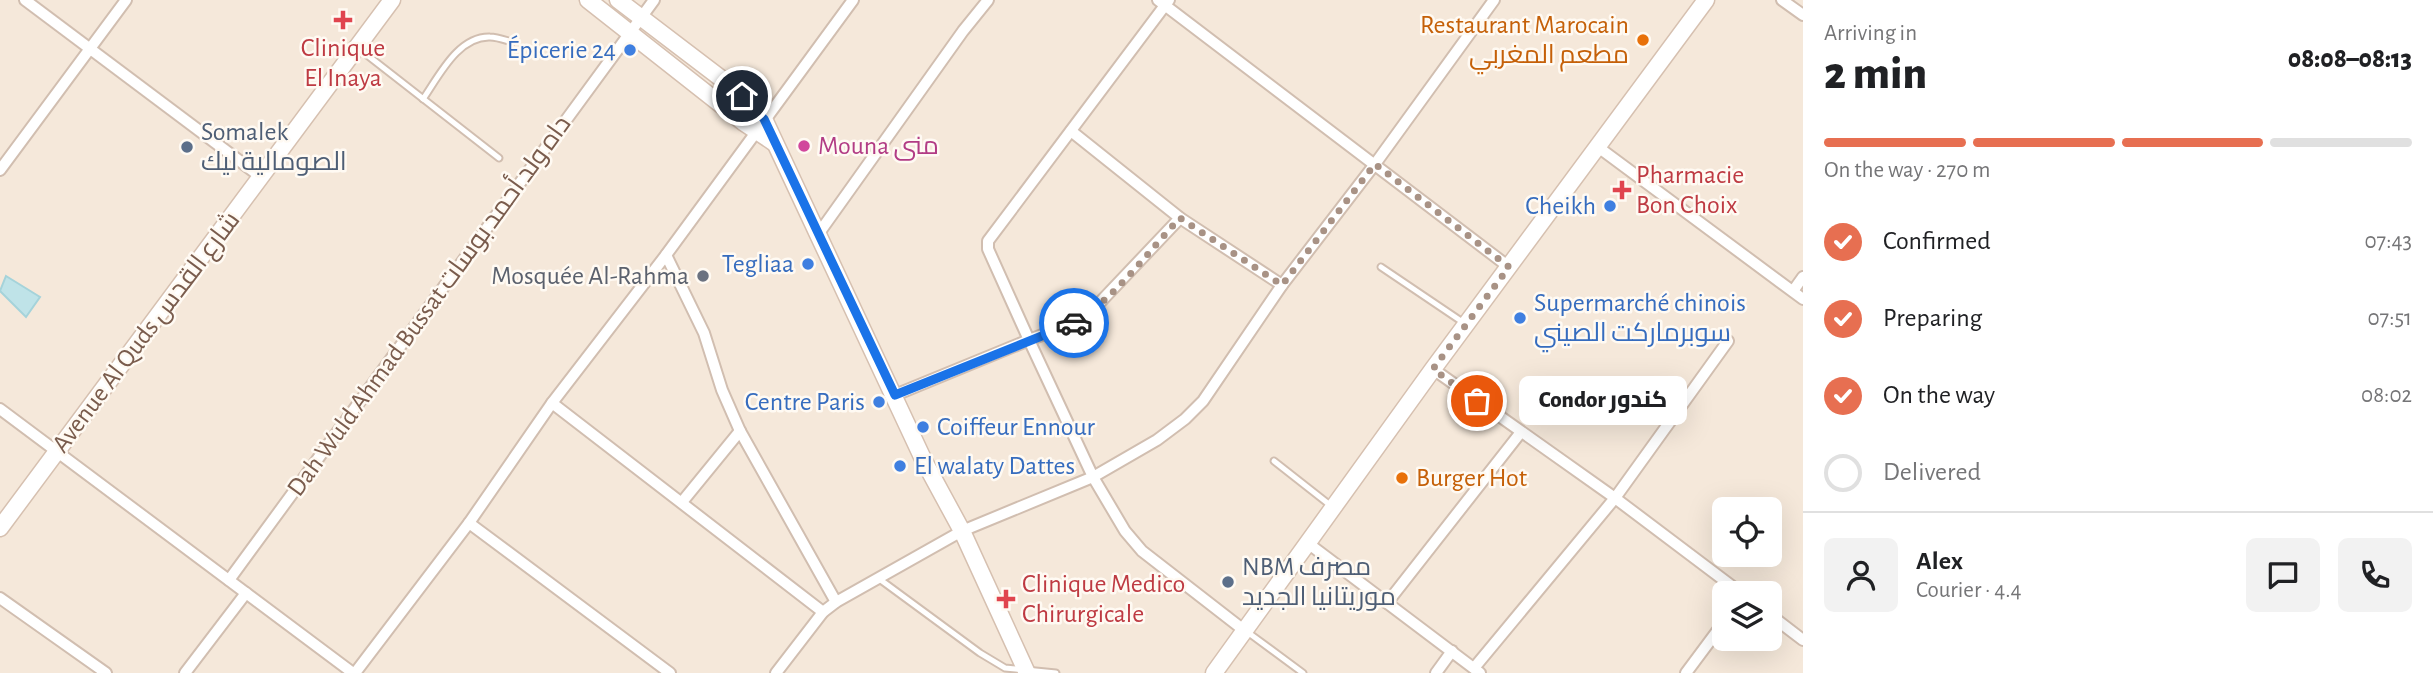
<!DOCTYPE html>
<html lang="en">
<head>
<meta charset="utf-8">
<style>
  :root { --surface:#fff; --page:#f2f2f2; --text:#202124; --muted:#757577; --line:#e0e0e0; --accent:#e76f51 }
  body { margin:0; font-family:"Alegreya Sans",Cairo,sans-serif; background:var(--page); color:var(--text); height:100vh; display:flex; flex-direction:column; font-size:26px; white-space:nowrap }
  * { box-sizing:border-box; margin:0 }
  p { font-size:23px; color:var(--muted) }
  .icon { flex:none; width:38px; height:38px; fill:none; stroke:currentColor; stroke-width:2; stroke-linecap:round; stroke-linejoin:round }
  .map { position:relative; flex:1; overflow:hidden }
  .details { display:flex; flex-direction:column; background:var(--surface); width:630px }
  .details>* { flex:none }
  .buttons { position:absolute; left:1712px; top:497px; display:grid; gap:14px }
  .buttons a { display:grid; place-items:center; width:70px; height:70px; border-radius:10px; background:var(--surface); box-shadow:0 7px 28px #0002; font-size:35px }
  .pin { position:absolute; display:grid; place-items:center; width:60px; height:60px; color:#fff; margin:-30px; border:4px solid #fff; border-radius:50%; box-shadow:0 2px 7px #0007 }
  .courier { position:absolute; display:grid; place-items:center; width:70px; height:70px; margin:-35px; border:5px solid #1a73e8; border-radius:50%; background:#fff; color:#222; box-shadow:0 2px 9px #0007 }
  .bubble { position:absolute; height:49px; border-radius:10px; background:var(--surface); box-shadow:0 7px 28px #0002; font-size:23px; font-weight:800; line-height:49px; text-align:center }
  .head em { font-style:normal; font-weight:800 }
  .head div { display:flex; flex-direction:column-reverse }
  .head { display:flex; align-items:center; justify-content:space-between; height:119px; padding:0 21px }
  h1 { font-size:46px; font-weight:800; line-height:52px }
  .bar { display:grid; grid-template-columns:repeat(4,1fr); gap:10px 7px; align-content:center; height:84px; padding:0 21px }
  .bar i { height:9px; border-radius:5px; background:var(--line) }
  .bar .on { background:var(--accent) }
  .bar p { grid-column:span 4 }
  .line { display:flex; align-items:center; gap:18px; padding:0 21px; border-top:2px solid var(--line) }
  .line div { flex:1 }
  .round { display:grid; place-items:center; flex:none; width:74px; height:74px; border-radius:10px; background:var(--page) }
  ol { padding:0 21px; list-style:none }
  li { display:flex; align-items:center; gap:21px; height:77px }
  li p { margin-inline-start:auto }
  li .icon { padding:7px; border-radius:50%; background:var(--accent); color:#fff; stroke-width:4 }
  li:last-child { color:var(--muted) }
  li i { width:38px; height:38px; border:4px solid var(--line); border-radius:50% }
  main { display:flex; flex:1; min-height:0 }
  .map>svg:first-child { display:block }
  .residential { fill:#f5e8da; fill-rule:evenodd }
  .water { fill:#bfe3e8; stroke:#a5d3da; stroke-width:2 }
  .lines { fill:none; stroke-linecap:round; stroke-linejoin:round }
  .lane-casing { stroke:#d1beb0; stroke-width:9 }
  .street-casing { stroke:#d1beb0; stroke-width:14 }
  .secondary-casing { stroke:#d6c0b0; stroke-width:19 }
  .lane { stroke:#fff; stroke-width:5 }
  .street { stroke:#fff; stroke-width:10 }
  .secondary { stroke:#fff; stroke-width:16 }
  .done { stroke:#a89285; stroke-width:7; stroke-dasharray:0 12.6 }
  .route { stroke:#1a73e8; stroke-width:9 }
  .health-dot { fill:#e0444e; stroke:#fffaf3; stroke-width:2.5 }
  .food-dot { fill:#e8710a; stroke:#fffaf3; stroke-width:2.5 }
  .shop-dot { fill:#3f7fe0; stroke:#fffaf3; stroke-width:2.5 }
  .hotel-dot { fill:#d1479c; stroke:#fffaf3; stroke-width:2.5 }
  .service-dot { fill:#5c6f8a; stroke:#fffaf3; stroke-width:2.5 }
  .worship-dot { fill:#6b7280; stroke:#fffaf3; stroke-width:2.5 }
  .labels { text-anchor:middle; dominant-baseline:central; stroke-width:5; stroke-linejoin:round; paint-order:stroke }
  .food-label { font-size:26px; fill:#c56008; stroke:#fffaf3; text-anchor:end }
  .health-label { font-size:26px; fill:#be3a42; stroke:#fffaf3; text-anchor:start }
  .shop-label { font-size:26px; fill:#366cbe; stroke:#fffaf3; text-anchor:end }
  .service-label { font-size:26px; fill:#4e5e75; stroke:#fffaf3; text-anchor:start }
  .hotel-label { font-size:26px; fill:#b23c85; stroke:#fffaf3; text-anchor:start }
  .worship-label { font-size:26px; fill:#5b616d; stroke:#fffaf3; text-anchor:end }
  .street-label { font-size:26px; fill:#7a5c4d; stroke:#fffaf3 }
</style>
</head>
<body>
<main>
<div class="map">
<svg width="1803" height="673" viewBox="0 0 1803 673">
  <rect width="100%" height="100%" fill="#fdf6ec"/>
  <path class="residential" d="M0,0H1803V673H0ZM1724,509H1769V555H1724ZM1724,593H1769V639H1724Z"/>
  <path class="water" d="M6,276L40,297L26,317L0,291Z"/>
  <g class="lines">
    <g class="lane-casing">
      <g id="lane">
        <path d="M358,48L499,158"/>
        <path d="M423,99C439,76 458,36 490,37C497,37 505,40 512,42"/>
        <path d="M1381,267L1464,323"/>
        <path d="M1274,461L1330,505"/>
        <path d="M878,578L980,653L1005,668L1056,673"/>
        <path d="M1246,631L1303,673"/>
      </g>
    </g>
    <g class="street-casing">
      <g id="street">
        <path d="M25,0L261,177"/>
        <path d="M1158,0L1509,267"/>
        <path d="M1782,0L1803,15"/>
        <path d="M1071,131L1180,218L1282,285"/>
        <path d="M1598,147L1803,299"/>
        <path d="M0,170L126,0"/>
        <path d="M1180,218L1088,315L1071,324L1029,340L1093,477L1125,531L1142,551L1245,631"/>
        <path d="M819,233L963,31L988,0"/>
        <path d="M666,255L704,333L722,390L740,431L836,602"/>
        <path d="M1793,291L1803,277"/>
        <path d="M1433,369L1615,498L1741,593"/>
        <path d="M895,395L1029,340L988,249V241L1169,0"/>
        <path d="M552,403L823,612"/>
        <path d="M0,409L353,673"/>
        <path d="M682,502L740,431"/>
        <path d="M469,523L670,673"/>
        <path d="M1309,544L1480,673"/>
        <path d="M229,580L654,0"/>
        <path d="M0,598L106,673"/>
        <path d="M1387,603L1521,432"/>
        <path d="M1769,614L1803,640"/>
        <path d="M1474,668L1615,498L1728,341"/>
        <path d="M185,673L246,593"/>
        <path d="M355,673L469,523L552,403L666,255L853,0"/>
        <path d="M776,673L823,612L836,602L962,531L1093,477L1157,440L1185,419L1203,401L1282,285L1375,164L1494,0"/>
        <path d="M1436,673L1452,651"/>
        <path d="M1686,673L1724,622"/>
      </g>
    </g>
    <g class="secondary-casing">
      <g id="secondary">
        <path d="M588,0L743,122L773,142"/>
        <path d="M618,0L731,86L764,119L924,461L962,531L1027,673"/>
        <path d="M0,528L392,0"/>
        <path d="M1214,673L1433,369L1706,0"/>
      </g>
    </g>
    <use href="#lane" class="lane"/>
    <use href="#street" class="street"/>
    <use href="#secondary" class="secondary"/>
  </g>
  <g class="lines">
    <path class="done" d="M1074,323C1112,301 1149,251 1180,218L1282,285L1375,164L1509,267L1433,369L1477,401"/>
    <path class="route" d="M742,96L764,119L895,395L1074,323"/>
  </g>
  <g class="health-dot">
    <path d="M339.5 9.5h7v7h7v7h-7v7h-7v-7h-7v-7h7z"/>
    <path d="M1618.5 179.5h7v7h7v7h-7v7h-7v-7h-7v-7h7z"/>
    <path d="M1002.5 588.5h7v7h7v7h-7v7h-7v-7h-7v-7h7z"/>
  </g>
  <g class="food-dot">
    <circle cx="1643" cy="40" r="7"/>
    <circle cx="1402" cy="478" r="7"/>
  </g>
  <g class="shop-dot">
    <circle cx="630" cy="50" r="7"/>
    <circle cx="1610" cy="206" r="7"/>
    <circle cx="808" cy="264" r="7"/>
    <circle cx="1520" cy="318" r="7"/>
    <circle cx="879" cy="402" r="7"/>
    <circle cx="923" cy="427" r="7"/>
    <circle cx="900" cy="466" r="7"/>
  </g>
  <circle class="hotel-dot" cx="804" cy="146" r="7"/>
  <g class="service-dot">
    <circle cx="187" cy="147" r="7"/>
    <circle cx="1228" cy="582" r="7"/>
  </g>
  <circle class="worship-dot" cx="703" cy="276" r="7"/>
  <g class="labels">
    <g class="food-label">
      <text x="1629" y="25">Restaurant Marocain<tspan x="1629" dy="30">مطعم المغربي</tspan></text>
      <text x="1416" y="478" text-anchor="start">Burger Hot</text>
    </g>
    <g class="health-label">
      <text x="343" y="48" text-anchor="middle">Clinique<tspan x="343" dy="30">El Inaya</tspan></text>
      <text x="1636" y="175">Pharmacie<tspan x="1636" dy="30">Bon Choix</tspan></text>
      <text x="1022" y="584">Clinique Medico<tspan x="1022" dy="30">Chirurgicale</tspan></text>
    </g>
    <g class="shop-label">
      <text x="616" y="50">Épicerie 24</text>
      <text x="1596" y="206">Cheikh</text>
      <text x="794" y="264">Tegliaa</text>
      <text x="1534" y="303" text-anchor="start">Supermarché chinois<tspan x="1534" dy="30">سوبرماركت الصيني</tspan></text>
      <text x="865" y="402">Centre Paris</text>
      <text x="937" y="427" text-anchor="start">Coiffeur Ennour</text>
      <text x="914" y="466" text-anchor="start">El walaty Dattes</text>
    </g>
    <g class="service-label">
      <text x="201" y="132">Somalek<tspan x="201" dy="30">الصومالية ليك</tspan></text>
      <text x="1242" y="567">NBM مصرف<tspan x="1242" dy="30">موريتانيا الجديد</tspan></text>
    </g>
    <g class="hotel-label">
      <text x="818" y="146">Mouna منى</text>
    </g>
    <g class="worship-label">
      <text x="689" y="276">Mosquée Al-Rahma</text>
    </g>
    <g class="street-label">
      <text transform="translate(429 306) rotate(-54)">Dah Wuld Ahmad Bussat داه ولد أحمد بوسات</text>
      <text transform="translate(146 332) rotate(-53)">Avenue Al Quds شارع القدس</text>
    </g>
  </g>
</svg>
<div class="buttons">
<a><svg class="icon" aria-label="locate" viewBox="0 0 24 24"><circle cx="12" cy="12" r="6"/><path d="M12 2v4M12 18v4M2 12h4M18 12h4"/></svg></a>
<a><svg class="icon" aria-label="layers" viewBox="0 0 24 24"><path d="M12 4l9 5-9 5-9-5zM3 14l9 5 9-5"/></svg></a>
</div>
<div class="pin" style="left:1477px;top:401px;background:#ea580c"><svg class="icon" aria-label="bag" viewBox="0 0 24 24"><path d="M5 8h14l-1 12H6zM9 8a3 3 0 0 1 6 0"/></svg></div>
<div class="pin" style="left:742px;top:96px;background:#1f2937"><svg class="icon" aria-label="home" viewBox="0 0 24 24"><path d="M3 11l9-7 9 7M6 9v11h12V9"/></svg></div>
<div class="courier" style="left:1074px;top:323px"><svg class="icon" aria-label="car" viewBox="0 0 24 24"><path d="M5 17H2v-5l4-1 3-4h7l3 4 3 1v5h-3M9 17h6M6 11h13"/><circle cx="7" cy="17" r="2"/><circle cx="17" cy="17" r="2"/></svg></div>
<div class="bubble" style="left:1519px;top:376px;width:168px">Condor كندور</div>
</div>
<section class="details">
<div class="head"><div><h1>2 min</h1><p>Arriving in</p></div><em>08:08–08:13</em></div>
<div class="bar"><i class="on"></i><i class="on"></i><i class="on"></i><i></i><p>On the way · 270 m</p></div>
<ol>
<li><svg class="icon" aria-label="check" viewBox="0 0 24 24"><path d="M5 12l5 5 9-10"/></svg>Confirmed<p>07:43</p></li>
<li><svg class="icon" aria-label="check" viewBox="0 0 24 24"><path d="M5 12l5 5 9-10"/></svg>Preparing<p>07:51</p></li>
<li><svg class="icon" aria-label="check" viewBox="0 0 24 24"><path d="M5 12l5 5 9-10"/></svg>On the way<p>08:02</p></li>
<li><i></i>Delivered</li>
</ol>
<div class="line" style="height:126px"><a class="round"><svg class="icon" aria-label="person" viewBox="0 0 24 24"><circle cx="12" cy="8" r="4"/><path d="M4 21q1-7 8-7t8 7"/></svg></a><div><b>Alex</b><p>Courier · 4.4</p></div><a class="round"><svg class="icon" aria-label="chat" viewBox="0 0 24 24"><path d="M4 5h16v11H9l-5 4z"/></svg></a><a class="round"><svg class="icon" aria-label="phone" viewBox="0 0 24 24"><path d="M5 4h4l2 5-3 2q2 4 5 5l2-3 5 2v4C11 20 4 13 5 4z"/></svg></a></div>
</section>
</main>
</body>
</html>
